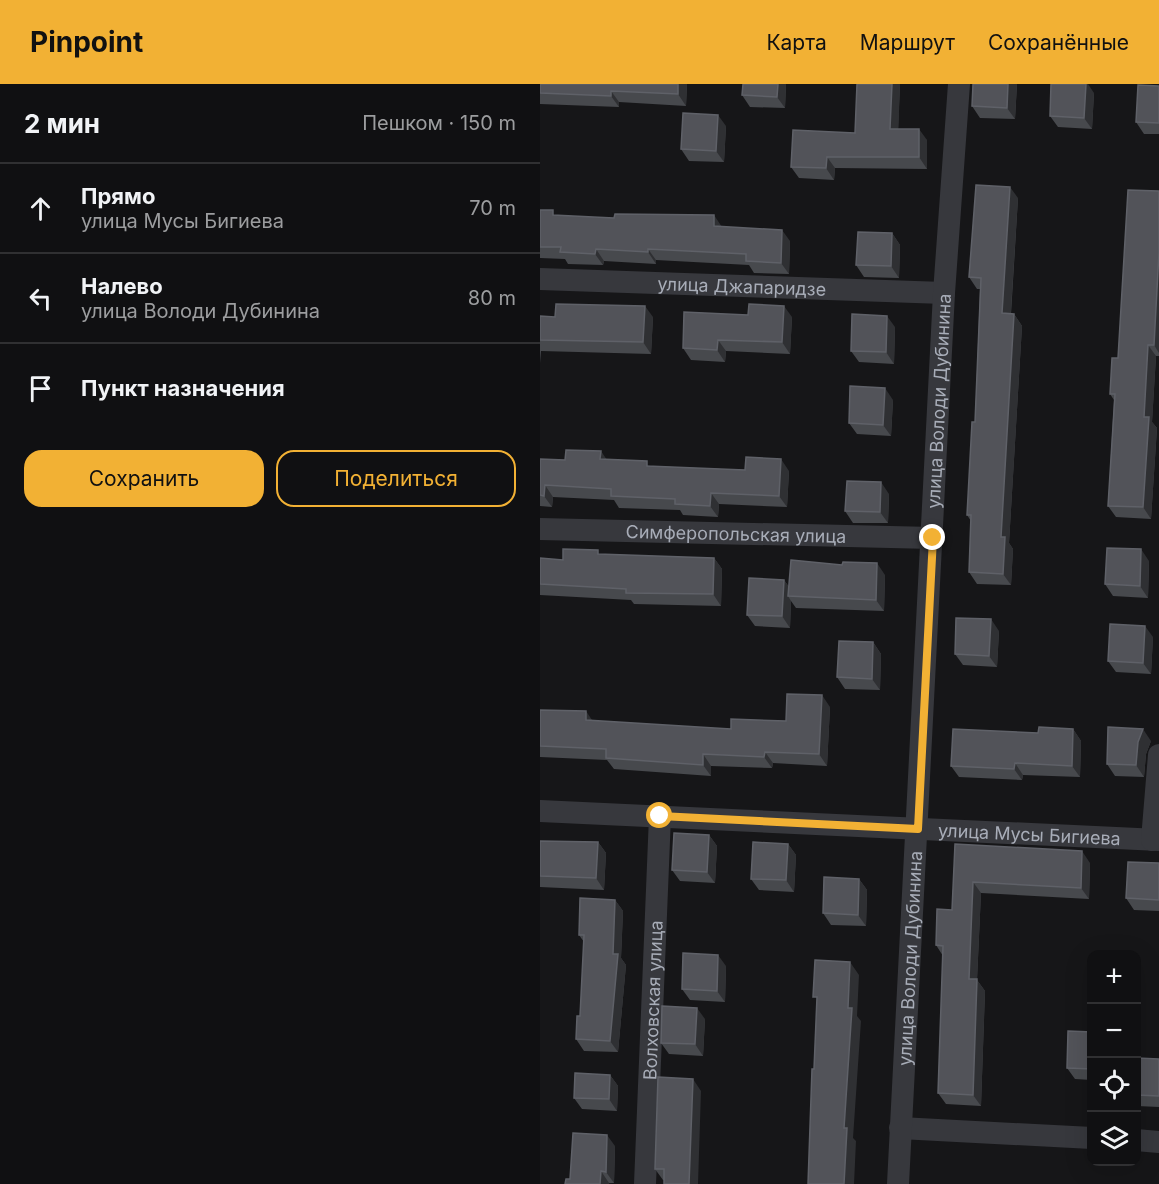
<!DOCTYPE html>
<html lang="ru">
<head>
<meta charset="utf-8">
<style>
  body { margin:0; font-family:Inter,sans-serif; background:#1e1e20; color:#f1f3f6 }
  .controls { position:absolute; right:18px; bottom:18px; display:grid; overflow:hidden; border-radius:12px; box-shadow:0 6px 24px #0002 }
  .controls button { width:54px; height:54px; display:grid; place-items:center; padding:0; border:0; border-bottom:2px solid #303032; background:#101012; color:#f1f3f6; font:30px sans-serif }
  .stop { position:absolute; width:18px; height:18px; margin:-14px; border:4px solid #f2b134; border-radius:50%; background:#fff }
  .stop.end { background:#f2b134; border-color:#fff; box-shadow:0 2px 6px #0008 }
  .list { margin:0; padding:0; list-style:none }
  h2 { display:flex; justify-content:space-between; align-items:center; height:78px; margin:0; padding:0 24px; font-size:26px }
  h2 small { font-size:20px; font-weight:400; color:#9c9d9f }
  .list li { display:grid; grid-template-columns:39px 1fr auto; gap:18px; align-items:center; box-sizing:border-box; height:90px; padding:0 24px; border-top:2px solid #303032 }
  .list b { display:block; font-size:22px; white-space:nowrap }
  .list p { margin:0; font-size:20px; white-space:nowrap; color:#9c9d9f }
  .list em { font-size:20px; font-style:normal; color:#9c9d9f }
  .actions { display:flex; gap:12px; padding:18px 24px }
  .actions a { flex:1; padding:14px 0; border:2px solid #f2b134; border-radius:18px; text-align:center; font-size:21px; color:#f2b134 }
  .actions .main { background:#f2b134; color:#111 }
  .icon { flex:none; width:33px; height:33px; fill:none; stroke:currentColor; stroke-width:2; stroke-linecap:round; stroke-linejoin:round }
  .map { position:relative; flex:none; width:619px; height:1100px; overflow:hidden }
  header { display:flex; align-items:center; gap:36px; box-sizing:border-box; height:84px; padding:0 30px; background:#f2b134; color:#111 }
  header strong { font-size:28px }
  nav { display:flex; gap:33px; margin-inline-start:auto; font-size:21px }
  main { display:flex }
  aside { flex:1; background:#101012 }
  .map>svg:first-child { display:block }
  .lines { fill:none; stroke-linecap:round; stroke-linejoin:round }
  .minor { stroke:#37383d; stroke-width:22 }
  .wall { fill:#47494d }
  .shaded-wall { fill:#2f3033 }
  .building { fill:#525359; stroke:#5f6168; stroke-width:1.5 }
  .route { stroke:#f2b134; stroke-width:8 }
  .labels { text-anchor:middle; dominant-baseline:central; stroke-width:4.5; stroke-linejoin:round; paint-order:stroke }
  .street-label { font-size:18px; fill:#a8adb8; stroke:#111113 }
</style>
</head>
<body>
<header>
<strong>Pinpoint</strong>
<nav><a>Карта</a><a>Маршрут</a><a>Сохранённые</a></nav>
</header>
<main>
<aside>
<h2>2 мин<small>Пешком · 150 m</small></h2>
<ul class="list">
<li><svg class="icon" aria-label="ahead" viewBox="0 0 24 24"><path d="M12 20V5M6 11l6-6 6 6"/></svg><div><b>Прямо</b><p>улица Мусы Бигиева</p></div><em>70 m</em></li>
<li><svg class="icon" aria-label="left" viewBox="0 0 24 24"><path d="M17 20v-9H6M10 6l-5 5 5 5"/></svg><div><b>Налево</b><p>улица Володи Дубинина</p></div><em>80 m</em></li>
<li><svg class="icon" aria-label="arrive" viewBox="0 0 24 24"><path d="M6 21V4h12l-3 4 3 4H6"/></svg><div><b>Пункт назначения</b></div></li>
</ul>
<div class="actions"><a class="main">Сохранить</a><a>Поделиться</a></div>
</aside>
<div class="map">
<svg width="619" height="1100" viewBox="0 0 619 1100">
  <rect width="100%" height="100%" fill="#161618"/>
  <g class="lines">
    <g class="minor">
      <path id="s1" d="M0,195L404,209"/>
      <path id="s2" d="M0,445L393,454"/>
      <path id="s3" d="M0,727L619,756"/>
      <path d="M612,756L619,671"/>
      <path d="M360,1044L552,1054"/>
      <path d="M596,1056L619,1058"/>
      <path id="s4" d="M105,1100L120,732"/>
      <path id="s5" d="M358,1100L404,209L419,0"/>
    </g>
  </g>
  <path class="wall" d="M0,0H147L146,22L79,18V23L0,20Z
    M203,0H246L245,24L210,23L202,11Z
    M360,0L358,45L387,56V85L295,84L294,96L259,94L251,83L315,49Z
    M477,0L475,35L440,34L432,22Z
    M619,2V50H604L596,38Z
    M554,9L552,45L518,43L510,32Z
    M186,42L184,78L149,77L141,65Z
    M619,107V272H616L612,338L617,344L611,435L576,433L568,422L574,316L570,310Z
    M478,114L471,230H474L482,242L469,459L473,465L471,501L437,500L429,488L431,437L427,431L435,338L440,205H437L429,193Z
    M0,126L17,132L182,142L250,157L249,190L214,189L209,181L116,176V180L64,177L63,181L28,180L25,175L0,174Z
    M352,149L360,161L359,194L324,193L316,181Z
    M208,231L252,233L250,270L186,267L185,278L151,276L143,264Z
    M0,232L15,233H113L111,270L1,267L0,279Z
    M355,243L354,280L319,278L311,267Z
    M353,316L351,352L317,350L309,339Z
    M0,375L25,376H66L111,382L205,386L249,387L247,423L179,420L178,433L143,431L140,426L79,424L74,416L13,413L12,423L0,422Z
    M349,410L348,439H313L305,427Z
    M61,470L174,474L182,485L181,522L94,520L91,516L0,511V474L23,476Z
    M609,477L608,514L573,512L565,500Z
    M345,491L344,527L256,524L251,517L250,544L215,542L207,531L244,496L249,503Z
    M459,547L457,583L423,581L415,570Z
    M613,553L611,590L576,588L568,577Z
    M333,558L341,570L340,606L305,605L297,593Z
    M290,623L287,682L233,679L232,684L171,682V692L74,685L67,676L0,673V626L53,637L191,645L246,637Z
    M533,645L541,657L540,693L483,691L482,696L419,693L411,682L498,649Z
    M611,657L606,670L604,693L575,692L567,680Z
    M169,751L177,762L175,799L140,797L132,786Z
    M0,757L58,758L66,769L64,806L0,803Z
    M248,760L256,771L254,808L219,806L211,795Z
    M415,760L550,779L549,815L441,809L437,896L445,907L441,1022L406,1020L398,1009L403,872L396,861L412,826Z
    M619,779V827L594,826L586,814Z
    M319,795L327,806L326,842L291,841L283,829Z
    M75,816L83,827L81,874L86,881L78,968L44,967L36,955L40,932L44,858L39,851Z
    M186,882L185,918L150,916L142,905Z
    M165,935L163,972L129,970L121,959Z
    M552,948V996L535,995L527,984Z
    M597,974L619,975V1023L597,1022Z
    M70,991L78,1002L77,1027L42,1025L34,1014Z
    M161,1007L124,1096H123L115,1085Z
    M75,1062L74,1099L25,1100Z"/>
  <path class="shaded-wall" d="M138,0H147L146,22L138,10Z
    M238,0H246L245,24L237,13Z
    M352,0H360L358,56L350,45Z
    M468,0H477L475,35L467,24Z
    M546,0H548L554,9L552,45L544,34Z
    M71,7L79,18V23L71,12Z
    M178,31L186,42L184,78L176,67Z
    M379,45L387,56V85L379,73Z
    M287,73L295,84L294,96L286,84Z
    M470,103L478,114L470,241L462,229Z
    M174,131L182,143L174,142Z
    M242,146L250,157L249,190L241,179Z
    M352,149L360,161L359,194L351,182Z
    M56,165L64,177L63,181L55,170Z
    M108,165L116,176V180L108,168Z
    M619,168V269L614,261Z
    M105,222L113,233L111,270L103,258Z
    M244,222L252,233L250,270L242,258Z
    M474,230L482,242L469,459L473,465L471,501L463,490L461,453Z
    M347,232L355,243L354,280L346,268Z
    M178,256L186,267L185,278L177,266Z
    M608,261L616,272L612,338L617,344L611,435L603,423L604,333Z
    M345,304L353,316L351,352L343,341Z
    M61,367L69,379L60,375Z
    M241,375L249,387L247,423L239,412Z
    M341,398L349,410L348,439L340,428Z
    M5,401L13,413L12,423L4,412Z
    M171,409L179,420L178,433L170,422Z
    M601,465L609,477L608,514L600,502Z
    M174,474L182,485L181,522L173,510Z
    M337,479L345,491L344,527L336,516Z
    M244,496L252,507L248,512L251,517L250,544L242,532Z
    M451,535L459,547L457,583L449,572Z
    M605,542L613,553L611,590L603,579Z
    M333,558L341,570L340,606L332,595Z
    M282,611L290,623L287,682L279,670Z
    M46,627L54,639L46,636Z
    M533,645L541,657L540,693L532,682Z
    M603,645L611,657L606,670L604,693L596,681L598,658Z
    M225,668L233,679L232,684L224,673Z
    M163,670L171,682V692L163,681Z
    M475,679L483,691L482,696L474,685Z
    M169,751L177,762L175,799L167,788Z
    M58,758L66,769L64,806L56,794Z
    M248,760L256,771L254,808L246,796Z
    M542,767L550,779L549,815L541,804Z
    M319,795L327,806L326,842L318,831Z
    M433,798L441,809L437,896L445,907L441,1022L433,1011L429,895Z
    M75,816L83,827L81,874L86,881L78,968L70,957Z
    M178,871L186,882L185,918L177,907Z
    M310,878L319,891L317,932L321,937L313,1054L316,1057L314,1100H304V1044Z
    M157,924L165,935L163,972L155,960Z
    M70,991L78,1002L77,1027L69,1015Z
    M153,995L161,1007L158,1100H149Z
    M67,1051L75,1062L74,1099L66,1088Z
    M61,1087L69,1099V1100H60Z"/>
  <path class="building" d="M0,0H138V10L71,7V12L0,9Z
    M203,0H238L237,13L202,11Z
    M317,0H352L350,45H379V73H287L286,84L251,83L253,46L315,49Z
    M433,0H468L467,24L432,22Z
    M511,0H546L544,34L510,32Z
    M598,1L619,2V39L596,38Z
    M143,29L178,31L176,67L141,65Z
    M436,101L470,103L462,229L474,230L461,453H465L463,490L429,488L431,431H427L432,338H435L441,194L429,193Z
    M588,106L619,107V168L614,261H608L604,333H609L603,423L568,422L575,310H570L572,274H578Z
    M0,126H13V131L74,134L75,130L174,131V142L242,146L241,179L206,177V170L108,165V168L56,165L55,170L20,168L21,163H0Z
    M318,148L352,149L351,182L316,181Z
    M16,220L105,222L103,258L0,256V232L15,233Z
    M209,220L244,222L242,258L178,256L177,266L143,264L144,228L208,231Z
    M312,230L347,232L346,268L311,267Z
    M310,302L345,304L343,341L309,339Z
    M26,366L61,367L60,375L107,377V382L205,386L206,373L241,375L239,412L171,409L170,422L135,420V415L71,412V405L5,401L4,412L0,411V375L25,376Z
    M307,397L341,398L340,428L305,427Z
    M567,464L601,465L600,502L565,500Z
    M23,465L58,466V470L174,474L173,510L86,509V505L0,500V474L23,476Z
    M251,476L302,481L303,478L337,479L336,516L248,512Z
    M209,494L244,496L242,532L207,531Z
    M416,534L451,535L449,572L415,570Z
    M570,540L605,542L603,579L568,577Z
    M299,557L333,558L332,595L297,593Z
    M247,610L282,611L279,670L225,668L224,673L163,670V681L66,674V665L0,662V626L46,627V636L191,645V635L246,637Z
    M499,643L533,645L532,682L475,679L474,685L411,682L413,645L498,649Z
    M568,643L603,645L598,658L596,681L567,680Z
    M134,749L169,751L167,788L132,786Z
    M0,757L58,758L56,794L0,792Z
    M213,758L248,760L246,796L211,795Z
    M415,760L542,767L541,804L433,798L429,895H437L433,1011L398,1009L403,862L396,861L397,825L412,826Z
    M588,778L619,779V816L586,814Z
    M284,793L319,795L318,831L283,829Z
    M40,814L75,816L73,870H78L70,957L36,955L37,932H40L44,851H39Z
    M143,869L178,871L177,907L142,905Z
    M275,876L310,878L308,924H312L304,1044H307L304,1100H268L272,985H274L277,913H273Z
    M122,922L157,924L155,960L121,959Z
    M528,947L552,948V985L527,984Z
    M597,974L619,975V1012L597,1011Z
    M35,989L70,991L69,1015L34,1014Z
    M118,993L153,995L149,1100H124V1085H115Z
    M33,1049L67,1051L66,1088L61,1087L60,1100H25L26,1095H30Z"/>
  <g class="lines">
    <path class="route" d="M120,732L378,745L393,454"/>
  </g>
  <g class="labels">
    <g class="street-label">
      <text stroke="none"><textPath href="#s1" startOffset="202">улица Джапаридзе</textPath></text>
      <text stroke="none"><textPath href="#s5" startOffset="784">улица Володи Дубинина</textPath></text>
      <text stroke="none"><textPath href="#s2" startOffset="196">Симферопольская улица</textPath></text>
      <text stroke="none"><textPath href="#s3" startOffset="490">улица Мусы Бигиева</textPath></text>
      <text stroke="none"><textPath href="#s5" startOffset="226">улица Володи Дубинина</textPath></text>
      <text stroke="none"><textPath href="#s4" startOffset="184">Волховская улица</textPath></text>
    </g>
  </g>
</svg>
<div class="controls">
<button>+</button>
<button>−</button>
<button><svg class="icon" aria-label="locate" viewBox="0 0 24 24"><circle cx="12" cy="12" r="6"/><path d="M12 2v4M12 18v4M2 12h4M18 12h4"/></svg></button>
<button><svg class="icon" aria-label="layers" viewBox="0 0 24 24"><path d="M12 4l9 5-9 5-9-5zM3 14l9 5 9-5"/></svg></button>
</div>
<div class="stop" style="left:120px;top:732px"></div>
<div class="stop end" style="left:393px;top:454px"></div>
</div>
</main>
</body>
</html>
